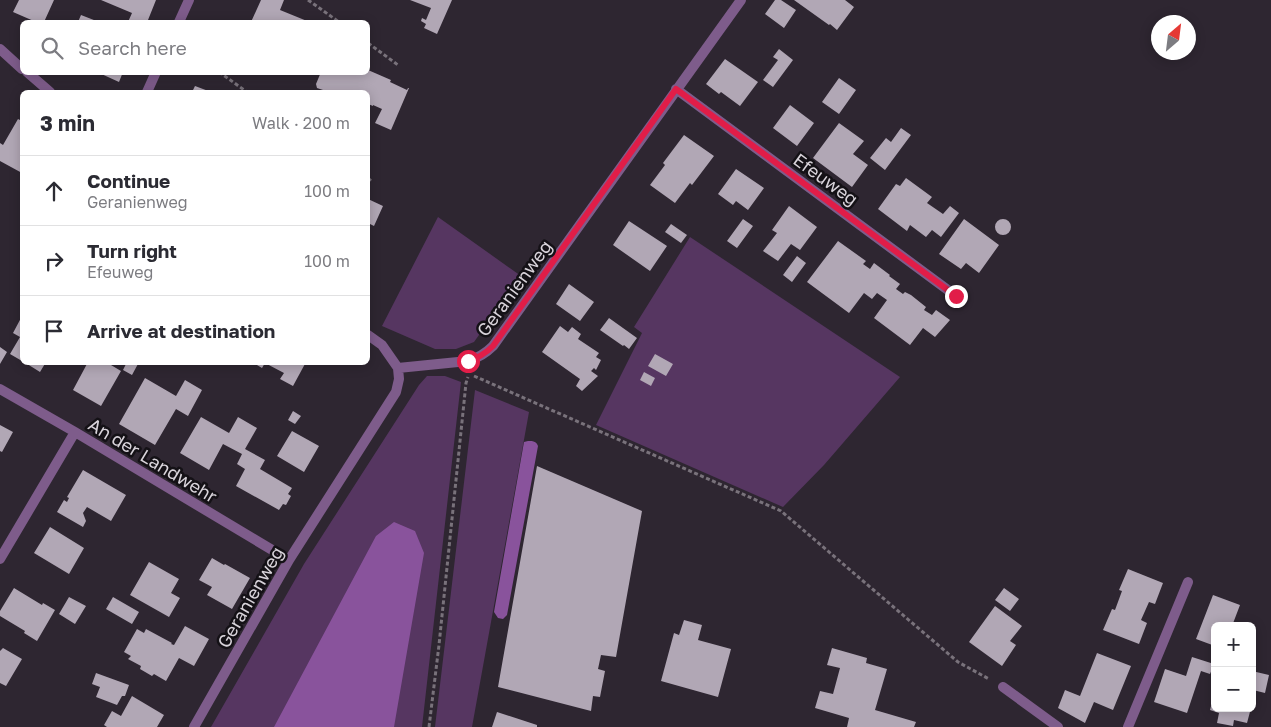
<!DOCTYPE html>
<html lang="en">
<head>
<meta charset="utf-8">
<style>
  body { margin:0; font-family:"Golos Text",sans-serif; background:#f7f7f7; color:#2b2b33 }
  .controls { position:absolute; right:15px; bottom:15px; display:grid; overflow:hidden; border-radius:8px; box-shadow:0 2px 12px #0003 }
  .controls button { width:45px; height:45px; display:grid; place-items:center; padding:0; border:0; border-bottom:1px solid #e1e1e2; background:#fff; color:#2b2b33; font:25px sans-serif }
  .compass { position:absolute; left:1151px; top:15px; width:45px; height:45px; border-radius:50%; background:#fff; box-shadow:0 2px 12px #0003; rotate:28deg }
  .stop { position:absolute; width:15px; height:15px; margin:-11px; border:4px solid #e11d48; border-radius:50%; background:#fff }
  .stop.end { background:#e11d48; border-color:#fff; box-shadow:0 1px 5px #0008 }
  .list { margin:0; padding:0; list-style:none }
  h2 { display:flex; justify-content:space-between; align-items:center; height:65px; margin:0; padding:0 20px; font-size:21px }
  h2 small { font-size:16px; font-weight:400; color:#7c7c81 }
  .list li { display:grid; grid-template-columns:32px 1fr auto; gap:15px; align-items:center; box-sizing:border-box; height:70px; padding:0 20px; border-top:1px solid #e1e1e2 }
  .list b { display:block; font-size:19px; white-space:nowrap }
  .list p { margin:0; font-size:16px; white-space:nowrap; color:#7c7c81 }
  .list em { font-size:16px; font-style:normal; color:#7c7c81 }
  .icon { flex:none; width:28px; height:28px; fill:none; stroke:currentColor; stroke-width:2; stroke-linecap:round; stroke-linejoin:round }
  .map { position:relative; flex:none; width:1271px; height:727px; overflow:hidden }
  .search { position:absolute; background:#fff; box-shadow:0 2px 12px #0003; left:20px; top:20px; width:350px; height:55px; display:flex; align-items:center; gap:12px; box-sizing:border-box; padding:0 18px; border-radius:8px; color:#7c7c81; font-size:19px }
  .panel { position:absolute; background:#fff; box-shadow:0 2px 12px #0003; left:20px; top:90px; width:350px; height:275px; border-radius:8px }
  .map>svg:first-child { display:block }
  .green { fill:#563661 }
  .water { fill:#89539c }
  .building { fill:#b1a7b5 }
  .lines { fill:none; stroke-linecap:round; stroke-linejoin:round }
  .path { stroke:#79727b; stroke-width:3; stroke-dasharray:4 2.5; stroke-linecap:butt }
  .minor { stroke:#7e5c8b; stroke-width:10 }
  .route { stroke:#e11d48; stroke-width:6 }
  .labels { text-anchor:middle; dominant-baseline:central; stroke-width:5; stroke-linejoin:round; paint-order:stroke }
  .street-label { font-size:18px; fill:#d8d3da; stroke:#141116 }
</style>
</head>
<body>
<div class="map">
<svg width="1271" height="727" viewBox="0 0 1271 727">
  <rect width="100%" height="100%" fill="#2e2631"/>
  <path class="green" d="M438,217L521,276L474,342L456,349H435L382,326Z
    M690,237L900,377L824,465L783,507L596,425L642,333L634,327Z
    M427,376H445L461,382L422,727H211L304,564L419,385Z
    M475,390L529,412L472,727H435Z"/>
  <path class="water" d="M528,441C533,441 536,441 538,446L507,615L503,619L498,618L494,612L524,442Z
    M394,522L415,531L424,553L394,727H274L376,536Z"/>
  <path class="building" d="M19,0H54L44,22H36L13,12Z
    M101,0H156L148,20L153,22H128L132,13Z
    M261,0H284L280,10L307,21L306,22H251Z
    M410,0H452L437,34L424,28L426,24L421,21L422,18L426,20L431,8Z
    M775,0H781L796,10L784,28L765,14Z
    M794,0H845L854,7L837,30L830,24L829,25Z
    M81,15L99,22H78Z
    M779,49L793,60L773,87L763,80L778,60L773,57Z
    M725,59L758,82L740,106L721,92L719,94L706,84Z
    M368,70L391,80L390,82L407,90L408,88H409L391,130L375,123L382,109L373,105V106L368,104V92H334L330,90L326,91L317,88L316,84L321,72H368Z
    M97,72H123L119,82Z
    M839,78L856,90L839,114L822,102Z
    M195,86L211,92H192Z
    M790,105L814,123L797,146L773,128Z
    M18,119L22,121V173L0,161V143L3,145Z
    M839,123L864,141L853,154L868,165L852,187L813,158Z
    M901,128L911,135L885,170L870,158L886,138L891,142Z
    M684,135L714,156L692,185L690,183L675,203L650,185L665,165L663,163Z
    M736,169L764,188L748,210L736,201L733,205L718,194Z
    M906,178L932,197L927,203L943,214L950,206L959,213L941,237L932,230L926,237L910,225L907,231L878,209L896,184L900,186Z
    M368,199L383,206L374,226L368,223Z
    M789,206L817,227L800,250L791,244L778,261L763,251L777,233L772,230Z
    M743,219L753,226L737,248L727,241Z
    M964,219L999,245L979,273L966,263L961,269L939,254Z
    M995 227a8 8 0 1 1 16 0a8 8 0 1 1-16 0Z
    M629,221L667,246L650,271L613,245Z
    M671,224L687,235L681,243L665,232Z
    M838,241L866,261L863,264L870,269L874,263L890,275L889,276L900,284L896,289L903,294L905,292L911,295L926,307L924,310L932,315L936,310L950,320L935,337L923,328L910,345L874,318L887,300L877,293L872,299L864,293L849,313L807,282Z
    M797,256L806,263L792,282L783,275Z
    M569,284L594,302L580,321L556,304Z
    M21,318L22,319V361L10,354L20,337L13,333Z
    M609,318L637,338L629,349L624,345L623,346L600,330Z
    M560,326L568,332L572,327L581,334L578,339L599,353L596,357L601,360L596,370L594,368L591,371L598,376L582,391L576,386L580,379L542,352Z
    M0,347L7,352L0,364Z
    M655,354L673,364L666,376L648,366Z
    M24,362H46L40,372Z
    M88,362H106L121,371L101,406L73,390Z
    M127,362H139L132,375L123,370Z
    M252,362H306L293,386L280,379L284,373L265,363L262,368Z
    M644,372L655,378L651,386L640,380Z
    M145,378L176,396L185,380L202,390L188,416L176,409L155,445L119,424Z
    M293,411L301,416L295,424L288,420Z
    M201,417L229,433L238,417L257,428L245,449L265,460L260,469L292,488L288,494L291,496L286,505L283,504L279,510L236,486L245,469L237,464L242,454L223,444L209,470L180,453Z
    M0,425L13,432L2,452L0,451Z
    M292,431L319,446L304,472L277,456Z
    M537,466L642,511L616,657L601,655L598,669L605,671L600,697L593,696L591,711L498,687Z
    M83,470L126,495L111,521L87,507L83,513L86,521L83,527L57,512L64,500L67,502L69,498L67,497Z
    M50,527L84,548L69,574L34,553Z
    M212,558L224,565L225,564L250,578L232,609L207,595L212,587L199,580Z
    M149,562L179,579L171,593L180,598L169,617L130,595Z
    M1128,569L1163,583L1155,604L1149,602L1141,620L1147,623L1139,644L1103,630L1112,609L1115,610L1122,591L1119,590Z
    M14,588L42,605L43,603L55,610L37,641L24,633L25,631L0,616V611Z
    M1004,588L1019,599L1010,611L995,600Z
    M1213,595L1240,605L1232,626H1215V646L1196,639Z
    M69,597L86,606L75,624L59,614Z
    M113,597L139,612L132,624L106,609Z
    M995,606L1022,626L1010,641L1016,645L1002,666L969,642Z
    M684,620L702,625L698,640L731,649L718,697L661,681L674,633L679,635Z
    M185,626L209,639L194,666L179,658L166,681L154,674L152,676L140,669L141,666L128,659L131,656L124,652L137,629L144,633L146,629L172,643L171,644L174,645Z
    M3,648L22,659L6,686L0,683V651Z
    M832,648L867,658L866,663L887,669L875,710L916,722L914,727H847L849,718L815,708L820,691L833,694L840,668L827,665Z
    M1097,653L1131,666L1113,710L1094,702L1085,723L1058,708L1065,690L1080,696Z
    M1192,657L1214,664L1210,674L1201,671L1187,713L1154,702L1165,669L1186,676Z
    M1252,671L1269,675L1265,693L1253,690L1256,680L1252,679Z
    M96,673L129,685L125,696H122L117,705L96,697L100,687L92,684Z
    M1214,695L1215,708H1251L1247,723L1234,720L1233,726L1217,723L1219,713L1210,710Z
    M132,696L164,715L157,727H107L104,725L112,711L121,716Z
    M497,712L537,725V727H492Z"/>
  <g class="lines">
    <path class="path" d="M308,0L339,22
      M368,43L398,65
      M219,72L247,92
      M368,178L372,182
      M474,376L781,511L958,662L989,679
      M429,727L439,645L466,383L468,377"/>
    <path class="minor" d="M179,22L189,0
      M0,49L22,69
      M27,72L50,92
      M676,89L956,296
      M147,92L156,72
      M398,368L468,361C478,358 485,354 493,346L741,0
      M0,389L75,432L289,560
      M0,559L75,432
      M1003,687L1058,727
      M194,727L289,560L396,392L399,379L398,368L382,345L368,335
      M1128,727L1188,582"/>
  </g>
  <g class="lines">
    <path class="route" d="M468,361C478,358 485,354 493,346L676,89L956,296"/>
  </g>
  <g class="labels">
    <g class="street-label">
      <text transform="translate(826 179) rotate(36)">Efeuweg</text>
      <text transform="translate(514 288) rotate(-54)">Geranienweg</text>
      <text transform="translate(153 460) rotate(31)">An der Landwehr</text>
      <text transform="translate(250 597) rotate(-60)">Geranienweg</text>
    </g>
  </g>
</svg>
<div class="controls">
<button>+</button>
<button>−</button>
</div>
<svg class="compass" viewBox="-18 -18 36 36"><path d="M0-13l5 13h-10z" fill="#e53935"/><path d="M0 13l5-13h-10z" fill="#7c7c81"/></svg>
<div class="stop" style="left:468px;top:361px"></div>
<div class="stop end" style="left:956px;top:296px"></div>
<div class="search"><svg class="icon" aria-label="search" viewBox="0 0 24 24"><circle cx="10" cy="10" r="6"/><path d="M15 15l6 6"/></svg>Search here</div>
<section class="panel">
<h2>3 min<small>Walk · 200 m</small></h2>
<ul class="list">
<li><svg class="icon" aria-label="ahead" viewBox="0 0 24 24"><path d="M12 20V5M6 11l6-6 6 6"/></svg><div><b>Continue</b><p>Geranienweg</p></div><em>100 m</em></li>
<li><svg class="icon" aria-label="right" viewBox="0 0 24 24"><path d="M7 20v-9h11M14 6l5 5-5 5"/></svg><div><b>Turn right</b><p>Efeuweg</p></div><em>100 m</em></li>
<li><svg class="icon" aria-label="arrive" viewBox="0 0 24 24"><path d="M6 21V4h12l-3 4 3 4H6"/></svg><div><b>Arrive at destination</b></div></li>
</ul>
</section>
</div>
</body>
</html>
